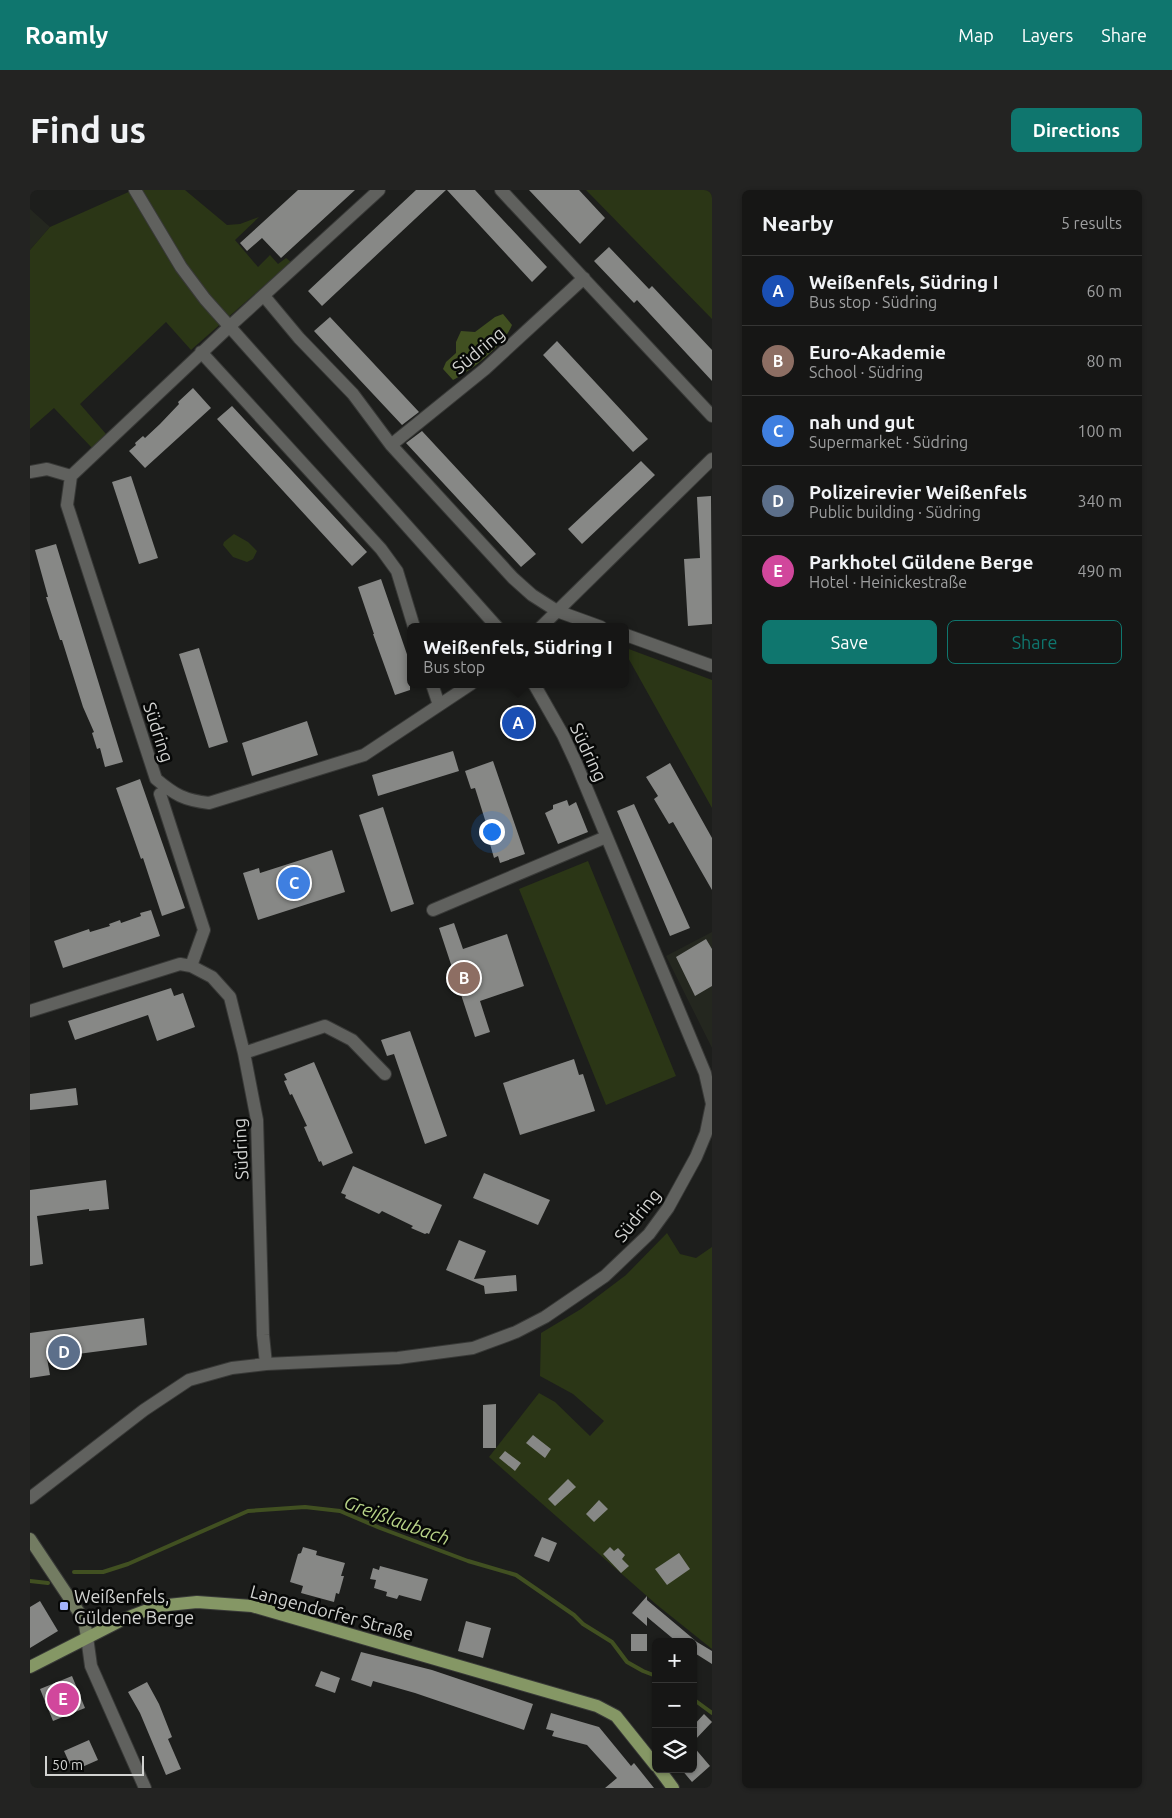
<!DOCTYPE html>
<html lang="en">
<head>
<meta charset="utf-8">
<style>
  body { margin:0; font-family:Ubuntu,sans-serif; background:#232322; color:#f1f3f6 }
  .controls { position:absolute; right:15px; bottom:15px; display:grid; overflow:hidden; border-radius:8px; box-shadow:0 1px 4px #0004 }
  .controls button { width:45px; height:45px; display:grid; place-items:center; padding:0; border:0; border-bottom:1px solid #353534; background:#161615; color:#f1f3f6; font:25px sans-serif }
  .scale { position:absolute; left:15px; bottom:12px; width:99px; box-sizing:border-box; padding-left:5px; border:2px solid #d2d3d1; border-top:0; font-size:14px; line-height:18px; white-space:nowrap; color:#d2d3d1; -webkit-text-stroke:4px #070807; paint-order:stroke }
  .you { position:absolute; left:461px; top:641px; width:18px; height:18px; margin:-12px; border:4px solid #fff; border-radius:50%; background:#1a73e8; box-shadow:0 0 0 8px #1a73e833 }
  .badge { display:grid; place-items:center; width:32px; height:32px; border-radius:50%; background:#0f766e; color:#fff; font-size:16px; font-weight:700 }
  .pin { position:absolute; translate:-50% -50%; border:2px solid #fff; box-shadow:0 1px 5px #0006 }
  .popup { position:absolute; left:377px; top:433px; width:222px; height:65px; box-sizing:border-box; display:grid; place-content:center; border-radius:8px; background:#161615; filter:drop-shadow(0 1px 4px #0005); font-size:16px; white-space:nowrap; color:#9e9fa0 }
  .popup b { font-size:19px; color:#f1f3f6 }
  .popup::after { content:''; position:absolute; left:50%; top:100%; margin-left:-10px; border:10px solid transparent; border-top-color:#161615 }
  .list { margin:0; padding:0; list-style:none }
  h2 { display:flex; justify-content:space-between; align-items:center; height:65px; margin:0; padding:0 20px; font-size:21px }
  h2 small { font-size:16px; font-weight:400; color:#9e9fa0 }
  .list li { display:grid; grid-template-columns:32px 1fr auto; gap:15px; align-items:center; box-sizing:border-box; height:70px; padding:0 20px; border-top:1px solid #353534 }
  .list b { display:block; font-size:19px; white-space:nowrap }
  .list p { margin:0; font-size:16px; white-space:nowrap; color:#9e9fa0 }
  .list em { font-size:16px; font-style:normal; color:#9e9fa0 }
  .actions { display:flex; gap:10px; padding:15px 20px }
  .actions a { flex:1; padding:11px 0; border:1px solid #0f766e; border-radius:8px; text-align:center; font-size:18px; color:#0f766e }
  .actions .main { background:#0f766e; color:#fff }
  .icon { flex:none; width:28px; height:28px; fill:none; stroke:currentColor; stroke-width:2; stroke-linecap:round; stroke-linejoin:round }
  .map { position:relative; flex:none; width:682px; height:1598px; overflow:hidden; border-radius:8px }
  header { display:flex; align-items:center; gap:30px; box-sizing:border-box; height:70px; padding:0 25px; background:#0f766e; color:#fff }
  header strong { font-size:24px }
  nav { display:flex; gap:28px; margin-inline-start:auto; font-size:18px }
  .intro { display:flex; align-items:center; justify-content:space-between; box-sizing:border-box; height:120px; padding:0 30px }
  h1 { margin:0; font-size:35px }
  .button { padding:12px 22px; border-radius:8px; background:#0f766e; color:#fff; font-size:18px; font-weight:700 }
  main { display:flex; gap:30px; padding:0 30px }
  aside { flex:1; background:#161615; border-radius:8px; box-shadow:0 1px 4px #0004 }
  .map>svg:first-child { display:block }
  .built { fill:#24271f }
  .green { fill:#2b3616 }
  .water { fill:#415021 }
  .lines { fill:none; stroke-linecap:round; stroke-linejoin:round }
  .stream { stroke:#415021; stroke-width:4 }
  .building { fill:#878886 }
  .street-casing { stroke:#383937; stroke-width:14 }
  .secondary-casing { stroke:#383937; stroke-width:14 }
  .primary-casing { stroke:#383937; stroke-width:14 }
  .street { stroke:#60615e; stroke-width:12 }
  .secondary { stroke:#737c62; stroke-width:12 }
  .primary { stroke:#859765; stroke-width:12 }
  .poi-dot { fill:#a3b2fd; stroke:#070807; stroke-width:2 }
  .labels { text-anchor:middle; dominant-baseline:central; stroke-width:5; stroke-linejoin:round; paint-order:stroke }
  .street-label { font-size:18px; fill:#d2d3d1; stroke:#070807 }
  .poi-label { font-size:18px; fill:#d2d3d1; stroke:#070807; text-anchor:start }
  .water-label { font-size:19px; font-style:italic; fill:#b7d287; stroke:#070807 }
</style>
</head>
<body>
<header>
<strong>Roamly</strong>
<nav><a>Map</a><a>Layers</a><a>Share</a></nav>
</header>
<div class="intro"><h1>Find us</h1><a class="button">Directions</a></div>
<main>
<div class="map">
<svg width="682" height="1598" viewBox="0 0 682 1598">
  <rect width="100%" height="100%" fill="#1d1e1c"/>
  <path class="built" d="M0,19L20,37L0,60Z
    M682,742V858L636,766Z"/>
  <path class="green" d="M103,0H155L197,35L210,34L229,27L205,50L228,77L240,65L248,74L256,68L261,72L161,160L136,132L50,214L76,244L62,258L24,218L0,239V60L20,37Z
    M556,0H682V129Z
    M204,344L218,352L227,361L223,369L217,372L203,367L193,355L194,352Z
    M596,458L682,490V618L596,464Z
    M558,671L646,886L576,915L489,699Z
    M637,1043L650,1064L666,1068L682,1057V1459L627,1415L459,1267L509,1203L525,1212L560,1246L574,1231L543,1204L510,1186L511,1143L551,1119L596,1085Z"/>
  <path class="water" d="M473,124L482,135C474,155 442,180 423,190L413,179L416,172L426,163V152L431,141L445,142L465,127Z"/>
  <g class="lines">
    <path class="stream" d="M44,1382H73L98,1374L218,1321L275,1317L310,1321L350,1338L438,1371L486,1385L544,1425L553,1434L582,1452L597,1472L613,1481L626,1486
      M0,1391L18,1393
      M663,1509L682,1523"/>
  </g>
  <path class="building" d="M268,0H325L251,68L232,48L217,61L210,53Z
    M386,0H416L292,116L278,101Z
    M417,0H445L517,77L502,92Z
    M499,0H549L575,28L550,54Z
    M579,57L619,99L622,96L682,160V191L607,110L604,113L564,71Z
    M300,127L389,222L372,235L284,141Z
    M527,151L618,249L603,262L513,165Z
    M163,198L181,218L115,278L99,261L106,255L105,253L113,246L115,248L130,234L149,214L148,212Z
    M202,216L337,362L322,376L187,229Z
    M392,241L506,364L491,377L376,253Z
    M611,271L625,285L552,354L538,339Z
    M101,286L128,368L109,374L82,292Z
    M681,306L682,434L658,436L654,369L670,368L667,307Z
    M26,354L93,572L75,577L70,558L67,559L62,543L64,542L53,517L32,450H30L16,407H18L5,360Z
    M351,389L380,473V500L365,505L343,444H344L328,397Z
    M169,458L198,552L179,558L149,464Z
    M277,531L288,565L222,586L212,553Z
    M423,561L429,581L348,606L342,585Z
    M463,571L495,664L470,673L468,666L464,668L454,633H456L445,598L441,599L435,581Z
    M640,573L682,648V700L643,632L639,634L624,609L628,606L616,587Z
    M110,589L155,718L132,726L113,668L111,669L86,598Z
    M537,610L539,616L546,612L558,642L528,654L515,623L523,619V615Z
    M604,614L660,738L640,746L587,621Z
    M353,617L384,714L361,722L329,625Z
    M302,660L315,702L228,730L213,683L229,678L230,683Z
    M121,720L130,746L33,778L24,751L59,739L60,742L80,736L79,734L90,730L91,733L111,726L110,723Z
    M424,733L433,759L477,744L494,796L450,811L460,842L445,847L409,738Z
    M676,749L682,759V796L665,806L646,767Z
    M141,798L144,806L153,803L165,837L127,851L118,825L45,850L38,831Z
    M380,841L417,946L395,954L364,864L357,866L351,850Z
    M544,869L549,885L553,884L565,921L490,945L473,893Z
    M284,872L323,963L293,976L291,971L289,972L274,937L277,936L262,904L260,905L254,891L257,890L254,884Z
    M46,898L48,915L0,920V904Z
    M323,976L412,1015L399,1044L397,1043L395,1044L381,1038L383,1036L352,1021L349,1024L315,1008L316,1005L311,1003Z
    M454,983L520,1010L508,1035L443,1008Z
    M76,990L79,1019L59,1021V1019L7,1026L13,1074L0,1076V1000Z
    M429,1050L456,1061L444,1089L486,1085L487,1101L455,1104L454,1096L416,1080Z
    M114,1128L117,1155L17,1168L20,1185L0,1188V1143Z
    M466,1214V1258H453V1215Z
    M503,1245L521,1259L515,1268L496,1253Z
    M475,1261L491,1273L485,1281L469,1268Z
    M538,1289L546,1297L525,1316L518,1309Z
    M569,1310L578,1319L564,1332L556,1324Z
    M512,1347L527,1353L519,1372L504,1366Z
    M273,1357L287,1361L286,1365L315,1373L311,1386H314L309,1404L306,1403L304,1412L271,1403L273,1396L260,1392L268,1364L271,1363Z
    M580,1357L584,1361L588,1358L595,1365L592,1369L599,1376L591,1383L573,1364Z
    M649,1363L660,1379L637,1395L625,1379Z
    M350,1376L398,1389L391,1411L369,1405L367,1409L356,1406L357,1402L344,1398L346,1390L340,1389L343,1378L349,1380Z
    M617,1406V1410L635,1425L667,1452L682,1461V1474L663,1462V1452H647L617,1427V1436L602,1423Z
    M10,1411L28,1441L0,1458V1417Z
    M436,1431L461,1438L453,1468L428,1461Z
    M601,1444H617V1461H601Z
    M331,1462L402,1480L503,1514L494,1540L385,1503L343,1491L341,1497L321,1490Z
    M291,1481L310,1488L305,1503L285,1496Z
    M42,1486L55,1518L23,1531L10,1499Z
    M117,1492L129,1514L142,1547L138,1549L151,1579L136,1585L110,1523L98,1502Z
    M521,1523L569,1537L601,1576L604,1573L624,1598H575L587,1588L557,1555L522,1546L524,1541L516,1539Z
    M674,1524L682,1532L663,1552V1536Z
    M59,1550L68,1570L43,1581L34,1561Z
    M663,1556L680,1576L662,1592L651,1579H663Z"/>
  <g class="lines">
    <g class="street-casing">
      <path id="street" d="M105,0L151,77L175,109L467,437
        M471,0L682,226
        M554,88L455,179L361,255L483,388L502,405L527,421L571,437
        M234,106L269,148L323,204L361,255
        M171,162L351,359L367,381L384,437
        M0,282L17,279L41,286L200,136L349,0
        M41,286L37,315L126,589C145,605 154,610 179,613L334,565L441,494
        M511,437L682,269
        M596,445L682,476
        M402,494L409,515
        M130,604L174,740L161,776
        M403,720L576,647
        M0,821L150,774L161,776L182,787L200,807L214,863L227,930L233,1145L236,1174
        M214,863L295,836L322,850L355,884
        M0,1308L114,1220L159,1190L202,1178L236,1174L368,1168L443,1158L486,1142L515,1127L575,1086L619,1044L638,1018L666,967L676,943L682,914L675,883L546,573L533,545L504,494
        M57,1447L61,1476L115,1598"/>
    </g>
    <g class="secondary-casing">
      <path id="secondary" d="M0,1349L54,1430L57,1447"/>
    </g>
    <g class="primary-casing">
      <path id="primary" d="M0,1477L96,1428L128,1416L167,1412L222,1416L567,1516L586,1526L626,1576
        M629,1579L643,1598"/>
    </g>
    <use href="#street" class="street"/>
    <use href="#secondary" class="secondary"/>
    <use href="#primary" class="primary"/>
  </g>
  <rect class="poi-dot" x="29" y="1411" width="10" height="10" rx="2.5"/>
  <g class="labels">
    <g class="street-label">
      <text transform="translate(448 160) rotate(-40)">Südring</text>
      <text transform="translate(129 542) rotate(72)">Südring</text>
      <text transform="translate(559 562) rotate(65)">Südring</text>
      <text transform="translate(210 959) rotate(-93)">Südring</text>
      <text transform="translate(607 1025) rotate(-51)">Südring</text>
      <text transform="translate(302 1422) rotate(15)">Langendorfer Straße</text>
    </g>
    <g class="poi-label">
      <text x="44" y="1406">Weißenfels,<tspan x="44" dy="21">Güldene Berge</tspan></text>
    </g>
    <g class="water-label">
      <text transform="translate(367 1330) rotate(20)">Greißlaubach</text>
    </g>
  </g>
</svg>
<div class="controls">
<button>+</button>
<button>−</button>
<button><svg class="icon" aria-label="layers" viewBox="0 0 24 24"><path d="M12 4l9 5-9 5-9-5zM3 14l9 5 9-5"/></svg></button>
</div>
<div class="scale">50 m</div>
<div class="you"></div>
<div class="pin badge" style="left:488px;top:533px;background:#1a4fb4">A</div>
<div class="popup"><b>Weißenfels, Südring I</b>Bus stop</div>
<div class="pin badge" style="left:434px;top:788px;background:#8d6e63">B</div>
<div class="pin badge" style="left:264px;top:693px;background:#3f7fe0">C</div>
<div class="pin badge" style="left:34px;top:1162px;background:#5c6f8a">D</div>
<div class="pin badge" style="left:33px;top:1509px;background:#d1479c">E</div>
</div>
<aside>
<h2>Nearby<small>5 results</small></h2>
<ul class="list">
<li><span class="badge" style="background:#1a4fb4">A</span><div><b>Weißenfels, Südring I</b><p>Bus stop · Südring</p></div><em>60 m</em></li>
<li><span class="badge" style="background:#8d6e63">B</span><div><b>Euro-Akademie</b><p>School · Südring</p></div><em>80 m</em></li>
<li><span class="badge" style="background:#3f7fe0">C</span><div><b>nah und gut</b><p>Supermarket · Südring</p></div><em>100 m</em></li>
<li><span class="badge" style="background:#5c6f8a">D</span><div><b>Polizeirevier Weißenfels</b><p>Public building · Südring</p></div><em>340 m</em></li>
<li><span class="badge" style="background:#d1479c">E</span><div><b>Parkhotel Güldene Berge</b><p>Hotel · Heinickestraße</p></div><em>490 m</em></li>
</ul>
<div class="actions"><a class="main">Save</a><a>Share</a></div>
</aside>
</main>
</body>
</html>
